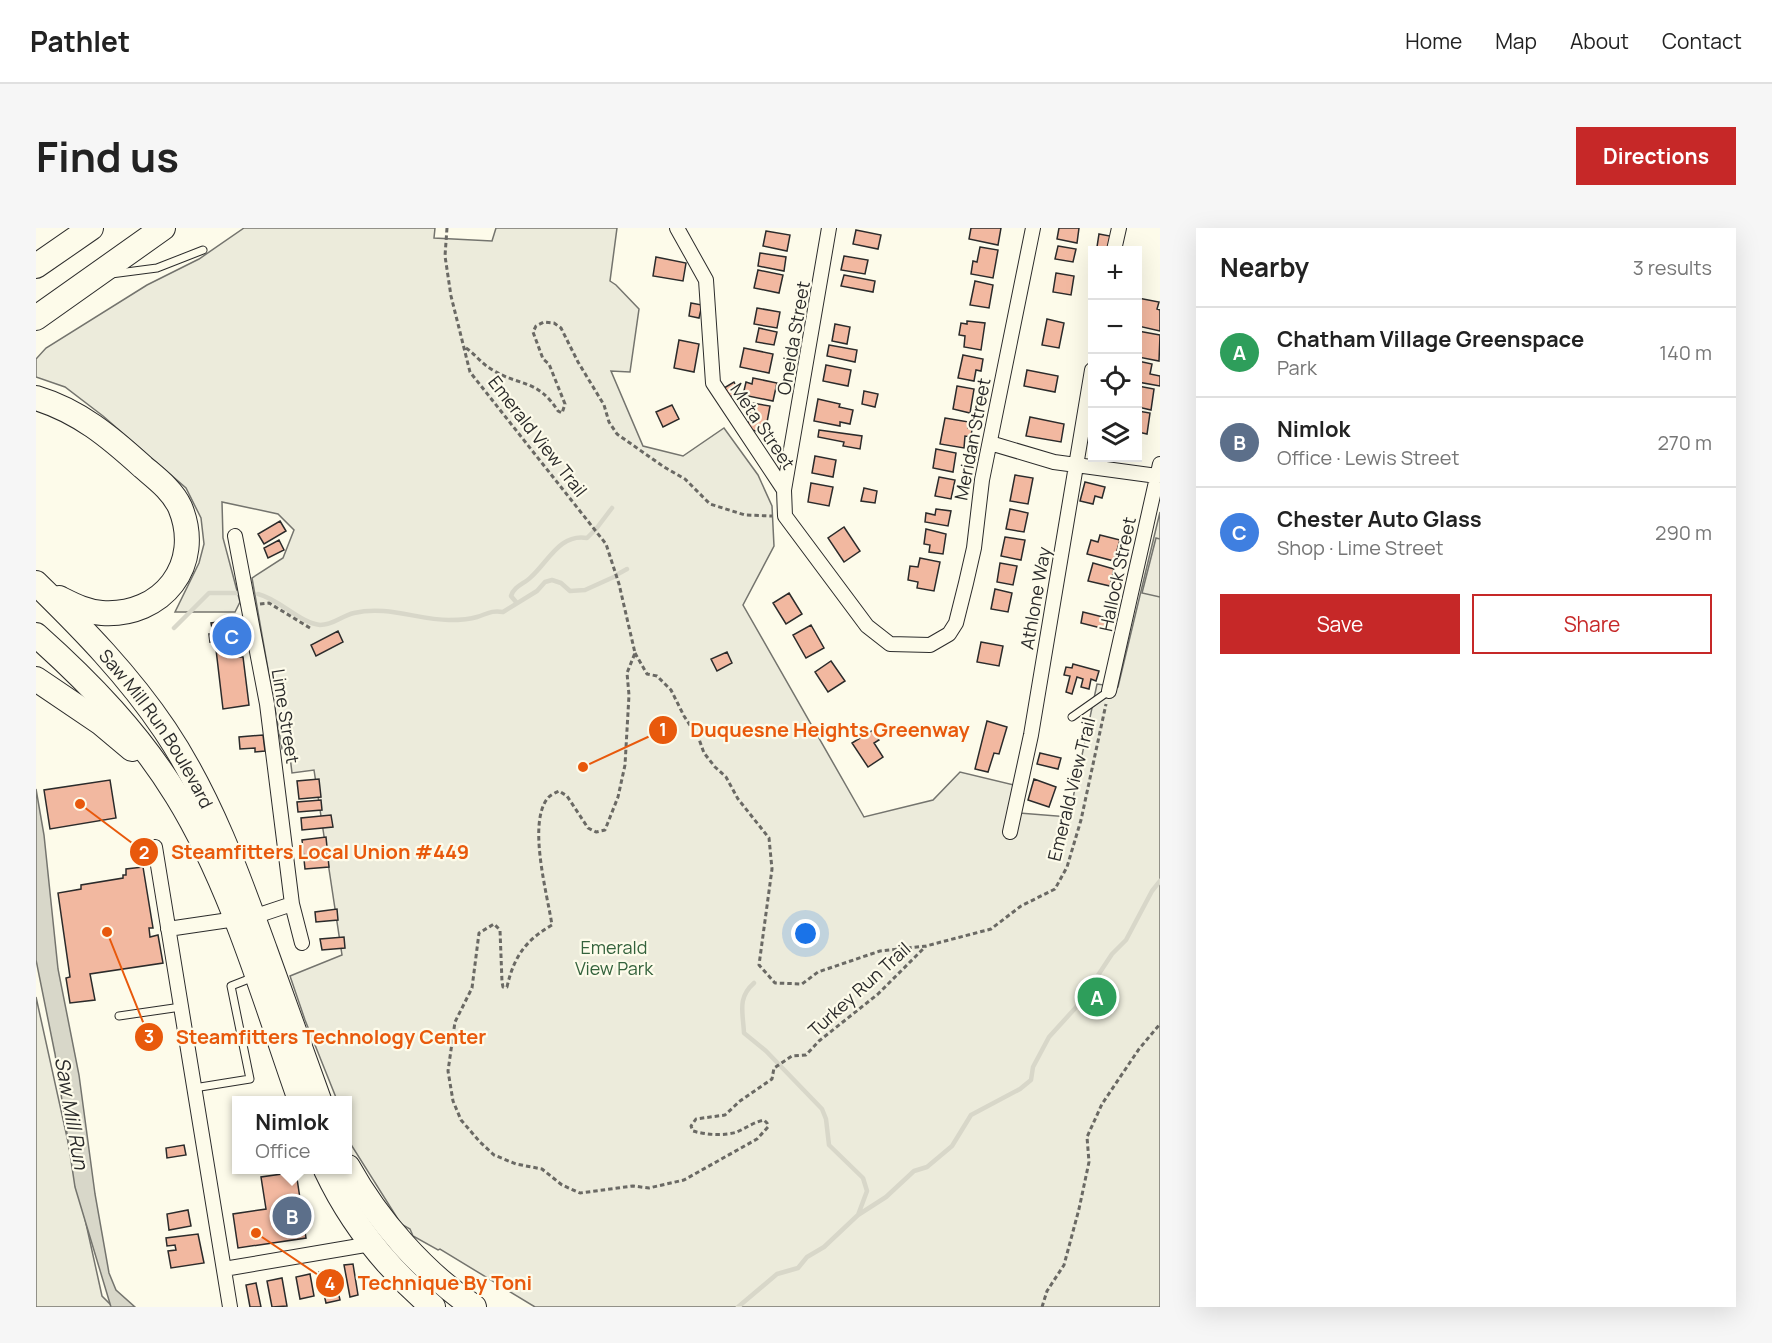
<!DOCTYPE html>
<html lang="en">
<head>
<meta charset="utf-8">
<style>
  body { margin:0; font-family:Manrope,sans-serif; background:#f6f6f6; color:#222 }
  .controls { position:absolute; right:18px; top:18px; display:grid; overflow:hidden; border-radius:0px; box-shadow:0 6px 24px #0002 }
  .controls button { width:54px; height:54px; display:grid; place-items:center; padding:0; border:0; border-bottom:2px solid #e0e0e0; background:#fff; color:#222; font:30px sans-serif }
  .you { position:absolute; left:770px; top:706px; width:21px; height:21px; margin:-15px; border:4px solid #fff; border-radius:50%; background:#1a73e8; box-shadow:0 0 0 9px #1a73e833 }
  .badge { display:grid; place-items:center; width:39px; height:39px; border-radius:50%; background:#c62828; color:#fff; font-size:20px; font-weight:700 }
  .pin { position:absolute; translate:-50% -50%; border:3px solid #fff; box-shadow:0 2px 6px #0006 }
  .popup { position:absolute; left:196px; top:868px; width:120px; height:78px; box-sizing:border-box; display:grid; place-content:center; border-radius:0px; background:#fff; filter:drop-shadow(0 2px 4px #0005); font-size:20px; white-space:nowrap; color:#767676 }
  .popup b { font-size:22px; color:#222 }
  .popup::after { content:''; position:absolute; left:50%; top:100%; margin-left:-12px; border:12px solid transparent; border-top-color:#fff }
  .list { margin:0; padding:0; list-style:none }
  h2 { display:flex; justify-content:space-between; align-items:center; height:78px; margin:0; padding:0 24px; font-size:26px }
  h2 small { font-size:20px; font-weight:400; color:#767676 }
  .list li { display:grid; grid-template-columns:39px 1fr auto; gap:18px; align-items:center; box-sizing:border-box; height:90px; padding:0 24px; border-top:2px solid #e0e0e0 }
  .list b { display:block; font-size:22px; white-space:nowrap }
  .list p { margin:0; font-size:20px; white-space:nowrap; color:#767676 }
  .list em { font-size:20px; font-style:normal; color:#767676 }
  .actions { display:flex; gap:12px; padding:18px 24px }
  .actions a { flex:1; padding:14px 0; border:2px solid #c62828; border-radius:0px; text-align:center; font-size:21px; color:#c62828 }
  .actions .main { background:#c62828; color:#fff }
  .icon { flex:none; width:33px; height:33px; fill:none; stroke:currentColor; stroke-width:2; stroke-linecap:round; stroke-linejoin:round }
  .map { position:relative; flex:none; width:1124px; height:1079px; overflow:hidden; border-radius:0px }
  header { display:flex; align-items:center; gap:36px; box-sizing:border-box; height:84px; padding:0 30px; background:#fff; border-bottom:2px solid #e0e0e0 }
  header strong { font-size:28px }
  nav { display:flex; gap:33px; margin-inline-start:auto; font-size:21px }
  .intro { display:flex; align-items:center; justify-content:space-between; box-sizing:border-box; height:144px; padding:0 36px }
  h1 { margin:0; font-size:42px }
  .button { padding:15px 27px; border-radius:0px; background:#c62828; color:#fff; font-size:21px; font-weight:700 }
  main { display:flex; gap:36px; padding:0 36px }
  aside { flex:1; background:#fff; border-radius:0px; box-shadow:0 6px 24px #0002 }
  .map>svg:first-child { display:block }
  .green { fill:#ecebdb; stroke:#74746e; stroke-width:1.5 }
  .parking { fill:#eceadb; stroke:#74746e; stroke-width:1.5 }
  .water { fill:#d8d7c9; stroke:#74746e; stroke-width:1.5 }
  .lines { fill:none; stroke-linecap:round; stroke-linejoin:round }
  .stream { stroke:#d8d7c9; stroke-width:4.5 }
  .building { fill:#f2b8a0; stroke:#2b2b2b; stroke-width:1.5 }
  .lane-casing { stroke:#2b2b2b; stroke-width:9 }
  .street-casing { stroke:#2b2b2b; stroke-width:16 }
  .highway-casing { stroke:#2b2b2b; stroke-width:26 }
  .path { stroke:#6a6964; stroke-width:3; stroke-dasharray:4.5 3; stroke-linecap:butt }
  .lane { stroke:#fdfbea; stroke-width:7 }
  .street { stroke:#fdfbea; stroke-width:14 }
  .highway { stroke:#fdfbea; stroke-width:24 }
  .labels { text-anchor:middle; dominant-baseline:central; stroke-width:4.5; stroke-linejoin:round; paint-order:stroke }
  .street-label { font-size:18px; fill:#2b2b2b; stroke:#fdfbea }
  .park-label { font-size:18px; fill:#34623c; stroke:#fdfbea }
  .water-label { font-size:20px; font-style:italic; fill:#2b2b2b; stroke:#fdfbea }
  .leader { fill:none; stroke:#e8590c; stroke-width:2 }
  .callout-dot { fill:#e8590c; stroke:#fdfbea; stroke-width:2 }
  .mark-label { font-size:18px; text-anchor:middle; font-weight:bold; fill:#fff }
  .callout-label { font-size:20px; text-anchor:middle; font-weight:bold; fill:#e8590c; stroke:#fdfbea; stroke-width:4.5; stroke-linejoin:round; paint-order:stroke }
</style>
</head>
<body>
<header>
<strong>Pathlet</strong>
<nav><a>Home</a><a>Map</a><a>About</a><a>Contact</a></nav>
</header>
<div class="intro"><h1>Find us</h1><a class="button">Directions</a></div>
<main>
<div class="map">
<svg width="1124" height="1079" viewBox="0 0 1124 1079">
  <rect width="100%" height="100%" fill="#fdfbea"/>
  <path class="green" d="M208,0H399L398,10L456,13L460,0H581L574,53L580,57L603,81L594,144L575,143L607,218L647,228L688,200L722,247L736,278L738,318L707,377L828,589L897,572L924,544L978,557L972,584L1033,589L1061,456L1082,459L1124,284V1079H499L404,1021L402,1022L377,1008L374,1001L365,996L314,915L312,907V872H301L269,792L254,748L306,727L278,542L256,545L253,520L246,521L216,350L247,330L258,302L242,286L186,274L187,310L204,374L199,384H139L163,335L168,316L165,290L150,260L67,188L29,159L0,149V131L10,120L111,57L163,31Z
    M0,769L66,1068L77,1079H0Z"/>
  <path class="parking" d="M1120,310L1124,311V369L1106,365Z"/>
  <path class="water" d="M0,561L8,607L22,741L43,847L59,966L73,1045L80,1062L99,1079H75L39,959L19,826L0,732Z"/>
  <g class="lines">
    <path class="stream" d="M560,301L576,280
      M582,346L591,341
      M222,366C243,371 264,395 284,397C298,397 305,388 318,385C351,377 382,392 413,392C423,392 432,392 441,389C451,386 455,382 467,384L501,363L509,354L516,352L525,355L534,363L549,362L580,348
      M480,374L475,368C478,358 488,356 495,349C512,334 524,305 551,310L558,303
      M138,400L173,365H205
      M822,987L850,969L878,943L891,939L916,918L935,887L984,861L995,852L997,839L1013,809L1043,776L1076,726L1090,712L1116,663L1124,653
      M702,1079L741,1046L762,1040L771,1029L788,1019L822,987L831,963L827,950L793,917L790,891L786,881L730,823L708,805C707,784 701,770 718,755"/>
  </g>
  <path class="building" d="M935,0H965L962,17L933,11Z
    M1023,0H1043L1041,15L1021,11Z
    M820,2L845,7L842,21L817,16Z
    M730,3L754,7L751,23L727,18Z
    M1063,6L1074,8L1072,21L1061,19Z
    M1022,18L1040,21L1037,34L1019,31Z
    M944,19L962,22L957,50L935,46L937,33L941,34Z
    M724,25L750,29L748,43L722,38Z
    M808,28L832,32L829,46L805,42Z
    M620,29L650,35L647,53L617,48Z
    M722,42L747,47L743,65L718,60Z
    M1020,45L1038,48L1035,67L1017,64Z
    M808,47L839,53L837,64L805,58Z
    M939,53L957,57L953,80L934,77Z
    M1102,70L1123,74L1121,81L1124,82V103L1102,98Z
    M655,75L666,77L663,90L653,88Z
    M721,80L744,84L741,100L718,96Z
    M1011,91L1028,95L1023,120L1006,117Z
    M931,93L949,95L945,122L928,119L929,108L923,107L925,95L931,96Z
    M799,96L814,99L811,116L796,113Z
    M723,100L741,104L738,117L720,114Z
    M1102,103L1124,107L1123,133L1102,129Z
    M643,112L663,116L658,144L638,140Z
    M793,117L821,122L819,134L791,128Z
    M708,120L737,126L733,145L704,139Z
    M927,127L947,131L945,143L940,142L938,153L922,150Z
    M1102,133L1116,136L1114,146L1124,148V158L1102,154Z
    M790,137L815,142L812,158L787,153Z
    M991,142L1022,148L1019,164L988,158Z
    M717,150L741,155L737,173L707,167L710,154L716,156Z
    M698,154L703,163L694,169L688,160Z
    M921,158L938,161L934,185L917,181Z
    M1102,158L1118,161L1115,182L1102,179Z
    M828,163L842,166L839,179L826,176Z
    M782,171L804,176L803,179L817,182L814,196L804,194V198L778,193Z
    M716,175L734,178L729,205L711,201Z
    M636,177L643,191L627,199L620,184Z
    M1102,183L1114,185L1111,206L1102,204Z
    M994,189L1028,196L1025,214L990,208Z
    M909,190L933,194L932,200L936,201L935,209L929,208L928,220L904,216Z
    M783,202L826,208L824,221L807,218L808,214L782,209Z
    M900,221L920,225L917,244L897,240Z
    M779,228L800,232L797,249L776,245Z
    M979,247L997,250L992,276L974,273Z
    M903,249L919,252L915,271L899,268Z
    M1049,254L1069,259L1066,270L1059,268L1057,276L1044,273Z
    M775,255L797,259L793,278L772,274Z
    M828,260L841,263L839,275L825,273Z
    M900,281L915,283L912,298L889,294L890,285L899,287Z
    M974,281L992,285L988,304L970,301Z
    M244,293L250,303L228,316L222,306Z
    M808,299L824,323L808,334L792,310Z
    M890,301L910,306L907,326L893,324L894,317L888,316Z
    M1064,307L1084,312L1078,333L1051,326L1055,312L1062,314Z
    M969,309L989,312L985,332L965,328Z
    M243,312L248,322L232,330L228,320Z
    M884,330L904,334L898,363L881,360L882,354L872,352L874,338L882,339Z
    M964,335L981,338L977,357L961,354Z
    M1057,335L1078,341L1074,358L1052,353Z
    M959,361L976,365L972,384L955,381Z
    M753,365L766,386L750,396L737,375Z
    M1047,384L1071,390L1069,401L1045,395Z
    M198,392L203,429H207L213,477L187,481L179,413L174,414L173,406H177L175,395Z
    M775,397L788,420L770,430L757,407Z
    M302,403L307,414L280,428L275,417Z
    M945,414L967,418L963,438L941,434Z
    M691,424L696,435L681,443L675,431Z
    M795,433L809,453L792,464L779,444Z
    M1037,436L1063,443L1060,453L1055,451L1053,461L1045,459L1047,451L1041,449L1036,466L1030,464L1034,448L1028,447L1030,439L1036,440Z
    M951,493L971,499L963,526L958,525L952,544L939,541Z
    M837,502L843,512L838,515L847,529L832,539L816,515Z
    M227,507L229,523L219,524V520L204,521L203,509Z
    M1004,525L1025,530L1022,541L1001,536Z
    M283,551L285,569L263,571L261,553Z
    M998,551L1020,559L1013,579L992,572Z
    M74,552L80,590L14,601L8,562Z
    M285,572L286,582L262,584L261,574Z
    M295,587L297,599L266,602L265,590Z
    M290,609L293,639L269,641L266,612Z
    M107,639L117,700H113L114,709L122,707L127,735L54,746L59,772L34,775L30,750L34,749L22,665L45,661V657L87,650V647H90V641Z
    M301,681L302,692L280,694L279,684Z
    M308,709L309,720L286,722L284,711Z
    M148,917L150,927L131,930L130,920Z
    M260,944L270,1010L202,1020L197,986L230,981L225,949Z
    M152,982L155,998L133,1002L131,986Z
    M162,1006L168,1035L135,1040L132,1023L140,1022L139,1017L131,1018L130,1010Z
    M317,1036L322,1067L314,1069L308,1037Z
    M297,1041L304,1072L290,1075L283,1044Z
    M274,1046L278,1068L264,1071L260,1049Z
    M246,1050L251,1078L236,1079L231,1053Z
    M220,1055L225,1079H214L210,1057Z"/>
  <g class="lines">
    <g class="lane-casing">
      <path id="lane" d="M75,46L121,40L167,22
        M1036,489L1073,463
        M83,788L145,779
        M158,860L214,851L195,758L218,749"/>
    </g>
    <g class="street-casing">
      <path id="street" d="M641,0L670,52L677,155L748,262L749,288L831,398L854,416L894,417L913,406L920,395L930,355L938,320L946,252L997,0
        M1078,22L1083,0
        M954,215L1018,234L1121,248
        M748,262L793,0
        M199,308L231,476L256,676L266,715
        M1073,463L1124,236
        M974,604L995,507L1056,142
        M119,619L194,1079
        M217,689L256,676
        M132,701L200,691
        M188,1041L335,1016"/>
    </g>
    <g class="highway-casing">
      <g id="highway">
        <path d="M0,38L55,0"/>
        <path d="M0,90L127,0"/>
        <path d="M0,170C43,183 74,209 107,239C121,251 136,262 144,279C168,337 126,389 66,385C50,384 37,377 23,370"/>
        <path id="s1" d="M0,355C47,401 92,447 129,502C174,569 202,647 229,722C247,772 265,822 283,872"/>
        <path d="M0,407C54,455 103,506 141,568C196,657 229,773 264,872"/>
        <path d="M0,451L65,495L96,521"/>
        <path d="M312,939C342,993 387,1044 438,1079"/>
        <path d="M290,942C315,995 352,1041 397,1079"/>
      </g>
    </g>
    <path class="path" d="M411,0L409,28L415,68L434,144L570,316L583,356L599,425L591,445L593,467L589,537L582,569L569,602L560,604L552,600L531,568L523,563C519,565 514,567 511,571C492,597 511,665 516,697C490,712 478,728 471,759H467L466,754L464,702L458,696L443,705L436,760L419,794L412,843L417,873L425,892L444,914L458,927L480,936L506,941L526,957L544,965L597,958L613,960L648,952L721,911L732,899L731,895L728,892C718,894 710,900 701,904C688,908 670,907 657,903L655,898L660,891L689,887L704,873L736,851L738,840L756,828L770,827L783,813L842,766L890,718
      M430,120C439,126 446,136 455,141C483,159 501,150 522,183L526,185L529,176L513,136L507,131L497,104L500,98L508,94L518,95L525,100L542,134L568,177L573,194L581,206L628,239L649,251L674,276L709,287L736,288
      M224,376L233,375L274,400
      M599,425L611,446L621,448L635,462L648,488L663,511L668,525L679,539L690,549L702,571L733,610L736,641L723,737L739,755L766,756L782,744L844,723L890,718L955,701L985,678L1019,661L1031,639L1045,592L1070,476
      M1006,1079L1011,1063L1028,1037L1043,981L1053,934L1051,909L1066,876L1103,821L1124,796"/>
    <use href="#lane" class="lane"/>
    <use href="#street" class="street"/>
    <use href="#highway" class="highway"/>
  </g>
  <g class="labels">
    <g class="street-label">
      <text transform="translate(757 110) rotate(-80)">Oneida Street</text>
      <text transform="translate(727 198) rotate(56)">Meta Street</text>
      <text transform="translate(502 208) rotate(52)">Emerald View Trail</text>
      <text transform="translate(936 211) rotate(-79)">Meridan Street</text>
      <text transform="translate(1081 346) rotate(-78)">Hallock Street</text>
      <text transform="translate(999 370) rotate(-80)">Athlone Way</text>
      <text transform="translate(250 488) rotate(81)">Lime Street</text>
      <text stroke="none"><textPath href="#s1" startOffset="190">Saw Mill Run Boulevard</textPath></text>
      <text transform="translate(1035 561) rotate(-76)">Emerald View Trail</text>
      <text transform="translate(823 761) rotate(-42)">Turkey Run Trail</text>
    </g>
    <g class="park-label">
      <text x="578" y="719">Emerald<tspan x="578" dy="21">View Park</tspan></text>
    </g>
    <g class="water-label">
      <text transform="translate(36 885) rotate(80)">Saw Mill Run</text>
    </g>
  </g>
  <path class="leader" d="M547 539L627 502M44 576L108 624M71 704L113 809M220 1005L294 1055"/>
  <g class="callout-dot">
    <circle cx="547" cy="539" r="6"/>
    <circle cx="44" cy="576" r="6"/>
    <circle cx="71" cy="704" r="6"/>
    <circle cx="220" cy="1005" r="6"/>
    <circle cx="627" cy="502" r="15"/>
    <circle cx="108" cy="624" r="15"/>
    <circle cx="113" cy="809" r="15"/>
    <circle cx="294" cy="1055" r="15"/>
  </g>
  <g class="mark-label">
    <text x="627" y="508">1</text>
    <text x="108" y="631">2</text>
    <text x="113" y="815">3</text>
    <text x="294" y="1062">4</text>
  </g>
  <g class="callout-label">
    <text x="794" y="509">Duquesne Heights Greenway</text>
    <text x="284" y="631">Steamfitters Local Union #449</text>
    <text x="295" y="816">Steamfitters Technology Center</text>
    <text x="409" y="1062">Technique By Toni</text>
  </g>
</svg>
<div class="controls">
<button>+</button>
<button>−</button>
<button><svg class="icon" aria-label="locate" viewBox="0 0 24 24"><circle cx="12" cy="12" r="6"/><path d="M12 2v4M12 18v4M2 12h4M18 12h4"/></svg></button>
<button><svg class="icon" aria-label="layers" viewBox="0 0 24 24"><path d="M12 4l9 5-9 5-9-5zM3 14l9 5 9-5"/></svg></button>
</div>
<div class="you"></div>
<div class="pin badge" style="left:1061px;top:769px;background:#2e9e5b">A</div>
<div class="pin badge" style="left:256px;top:988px;background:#5c6f8a">B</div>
<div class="popup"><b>Nimlok</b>Office</div>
<div class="pin badge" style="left:196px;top:408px;background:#3f7fe0">C</div>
</div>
<aside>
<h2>Nearby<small>3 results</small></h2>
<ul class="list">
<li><span class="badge" style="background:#2e9e5b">A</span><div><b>Chatham Village Greenspace</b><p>Park</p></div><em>140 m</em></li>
<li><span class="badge" style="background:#5c6f8a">B</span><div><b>Nimlok</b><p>Office · Lewis Street</p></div><em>270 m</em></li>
<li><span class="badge" style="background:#3f7fe0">C</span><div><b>Chester Auto Glass</b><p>Shop · Lime Street</p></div><em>290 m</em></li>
</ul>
<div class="actions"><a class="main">Save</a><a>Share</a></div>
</aside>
</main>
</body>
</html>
